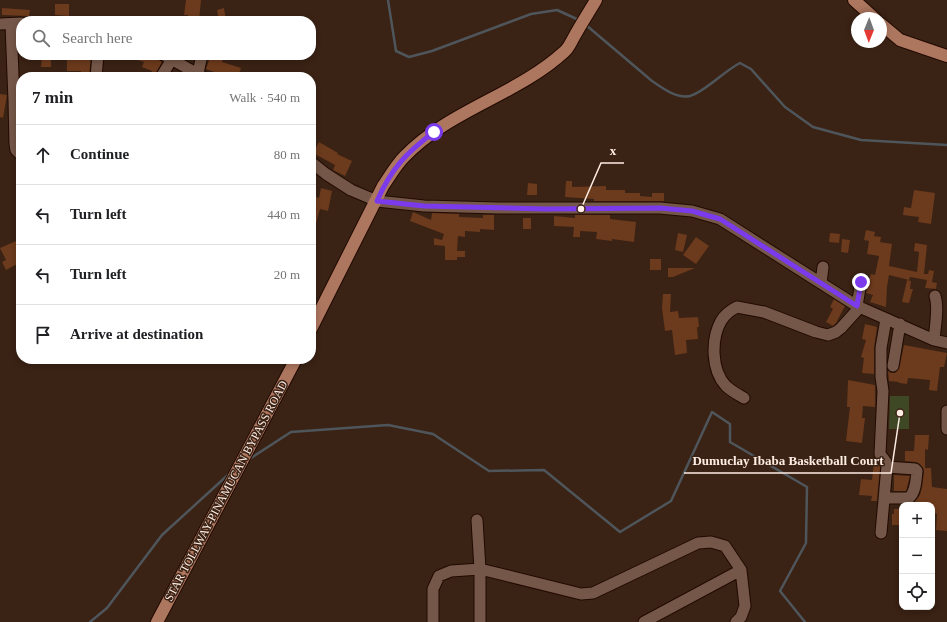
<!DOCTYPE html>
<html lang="en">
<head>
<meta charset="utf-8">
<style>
  body { margin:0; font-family:"Times New Roman",serif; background:#f6f6f6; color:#202124 }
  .controls { position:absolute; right:12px; bottom:12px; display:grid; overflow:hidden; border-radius:8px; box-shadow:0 2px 6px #0003 }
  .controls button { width:36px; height:36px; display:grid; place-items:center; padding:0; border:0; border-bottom:1px solid #e0e0e0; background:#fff; color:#202124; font:20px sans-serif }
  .compass { position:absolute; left:851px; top:12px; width:36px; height:36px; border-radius:50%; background:#fff; box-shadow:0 2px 6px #0003; rotate:181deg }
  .stop { position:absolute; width:12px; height:12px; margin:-9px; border:3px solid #7c3aed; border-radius:50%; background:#fff }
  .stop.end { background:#7c3aed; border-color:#fff; box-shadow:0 1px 4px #0008 }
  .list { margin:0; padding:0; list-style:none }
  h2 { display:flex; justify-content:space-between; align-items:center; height:52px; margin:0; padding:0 16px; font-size:17px }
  h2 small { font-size:13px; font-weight:400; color:#757577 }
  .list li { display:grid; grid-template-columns:26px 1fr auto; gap:12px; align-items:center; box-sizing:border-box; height:60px; padding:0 16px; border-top:1px solid #e0e0e0 }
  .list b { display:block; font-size:15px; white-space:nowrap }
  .list em { font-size:13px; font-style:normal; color:#757577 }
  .icon { flex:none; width:22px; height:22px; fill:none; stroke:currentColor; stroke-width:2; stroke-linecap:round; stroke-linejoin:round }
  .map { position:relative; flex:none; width:947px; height:622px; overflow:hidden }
  .search { position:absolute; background:#fff; box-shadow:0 2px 6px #0003; left:16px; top:16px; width:300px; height:44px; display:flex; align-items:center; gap:10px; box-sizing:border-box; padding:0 14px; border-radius:16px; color:#757577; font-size:15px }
  .panel { position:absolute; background:#fff; box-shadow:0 2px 6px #0003; left:16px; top:72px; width:300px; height:292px; border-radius:16px }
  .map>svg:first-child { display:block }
  .green { fill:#3f4825 }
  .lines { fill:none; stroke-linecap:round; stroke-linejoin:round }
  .stream { stroke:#4f565b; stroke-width:2.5 }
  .building { fill:#6c3a1c }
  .minor-casing { stroke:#210a01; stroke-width:13 }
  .major-casing { stroke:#210a01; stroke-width:14 }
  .minor { stroke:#745748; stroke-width:11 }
  .major { stroke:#ad765f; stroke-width:12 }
  .route { stroke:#7c3aed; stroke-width:5 }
  .labels { text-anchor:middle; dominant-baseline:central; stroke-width:3; stroke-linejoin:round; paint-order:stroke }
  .street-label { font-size:12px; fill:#ffede4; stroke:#3a2214 }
  .leader { fill:none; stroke:#ffede4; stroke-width:1.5 }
  .callout-dot { fill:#ffede4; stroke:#3a2214; stroke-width:1.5 }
  .callout-label { font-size:13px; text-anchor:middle; font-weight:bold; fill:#ffede4; stroke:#3a2214; stroke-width:3; stroke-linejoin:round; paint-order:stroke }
</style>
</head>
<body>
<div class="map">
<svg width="947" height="622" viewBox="0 0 947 622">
  <rect width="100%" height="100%" fill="#3a2214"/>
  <path class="green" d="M890,396H909V429H889Z"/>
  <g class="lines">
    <path class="stream" d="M388,0L396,51L409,57L432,51L531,14L557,10L579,20
      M586,25L652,81C662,88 677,99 690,96C705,92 724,71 740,63L751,69L785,107L813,127L861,140L947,145
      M248,460L291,432L388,425L433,434L489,471L544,470L620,532L671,501L712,412L730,424V442L807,487L806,543L780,591L805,622
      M90,622L107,608L162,535L230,473"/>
  </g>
  <path class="building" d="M186,0H201L199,21L187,20L188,15H184Z
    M55,4H69V16L55,15Z
    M2,8L30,10L29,16L2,15Z
    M224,8L226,21H219L217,10Z
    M82,55H91L89,77H80L81,71H67V58H82Z
    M140,55H148L162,62L154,77H149L152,71L142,67L144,62L138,60Z
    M211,55H224L222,62L241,68L238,77H222L223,75L206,69Z
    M42,56L51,57V67H41Z
    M0,94L7,95L3,118L0,117Z
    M319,142L338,153L337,154L352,161L345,176L333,170L335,165L313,153Z
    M566,181H572V187L606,186V190H625V193H640V196L652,197V193H664V201H594V199L565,197Z
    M528,183L537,184V195H527Z
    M321,188L332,191L328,211L320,209L313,234H311V211H312L316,197L319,198Z
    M914,190L935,193L931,224L918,222L919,217L903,215L904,207L911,208Z
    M413,212L431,220L432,213L459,214V217L483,218V215H494V230L480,229V232L465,231V237L458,236L457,251H465V257H457V260H445V246L434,245V238L442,240L444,234L410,221Z
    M575,215H610V219L636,222L634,242L612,239V241L596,239L597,232L580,231V237H573L574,227L554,226V216L575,218Z
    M523,218H531V229H523Z
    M866,230L875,232L874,236L881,237L880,242L892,244L889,266L917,272L919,252L914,251L915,243L927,245L924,274H928L929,270L934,271L932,282L937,283L936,289L925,288L927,280L910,277L909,280L889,275L887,287L886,307L870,302L873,295L866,293L868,283L871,274L875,275L879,256L867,254L869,241L864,240Z
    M678,233L687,235L683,252L675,250Z
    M830,233L840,234L839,243L829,242Z
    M696,237L709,246L696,264L683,255Z
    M842,239L850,240L848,253L841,252Z
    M16,241L21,249L16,252L21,262L6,270L2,262L6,260L0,248Z
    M650,259H661V270H650Z
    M668,268H695L673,277H668Z
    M907,280L911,281L910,289H913L909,303L902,302Z
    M663,294H671L670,312L678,311L679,318L698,317L699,327H697L698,339L686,340L687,353L675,355L672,330L665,331L662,308Z
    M834,299L845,306L836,323L833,326L826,322L833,309L830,307Z
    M865,324L877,327L874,348V374L862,373L864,358L861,357L866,340L862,339Z
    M904,345L947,353L944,367H940L937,391L929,390L930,380L908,378L907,384L899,383V382L889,381L888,371L891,373H895L899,369Z
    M848,380L875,385V407L863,406L862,418H865L862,443L846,441L850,407H847Z
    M915,435H929L928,450L925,449V468H931L932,487L947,489V531L936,530L937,514L932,513V505H909L914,503L920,495L922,487L924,472L923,468L920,464L916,462L905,461V451H914Z
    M874,462H877L880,467L877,501H871L872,496L859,495L861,479L872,480Z
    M894,475L910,476L906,491H894Z
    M894,509H902V525H892V514H894Z"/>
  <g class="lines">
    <g class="minor-casing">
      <path id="minor" d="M0,24L21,23
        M11,24L14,101L15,144L16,150L21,155
        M164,55L203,77
        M198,73L202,55
        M96,77L98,55
        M161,77L172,59
        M311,162L326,174L351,190L377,201L424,206L498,208H660L692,211L720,219L857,306L934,340L947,343
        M821,283L823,267
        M857,306L861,282
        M934,340C935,327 939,308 935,296
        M893,366L900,324
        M744,398C739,395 731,391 726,386C711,370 711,339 721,321C725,314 731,310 737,307L764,312L816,332L828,335L836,332L841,328L860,307
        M947,411V429
        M884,498H909C916,492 916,480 917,471L915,469L887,467
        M477,520L480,569V622
        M881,533L887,466L886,462L880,454L883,391L881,377V348L886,319
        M433,622V589L439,576L451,571L480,569L581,594L593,593L698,543L711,542L725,546L741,570L745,606L741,617L736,622
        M644,622L741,570"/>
    </g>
    <g class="major-casing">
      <path id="major" d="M854,0L874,18
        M881,24L900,40L947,56
        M311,329L383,186C390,176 396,165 404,157C449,110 517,95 564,52C569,48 571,42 574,37C581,24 589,12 596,0
        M157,622L296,359"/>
    </g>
    <use href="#minor" class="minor"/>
    <use href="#major" class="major"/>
  </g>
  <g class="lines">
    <path class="route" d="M434,132C406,153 391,169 377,201L424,206L546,209L660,208L692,211L720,219L857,306L861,282"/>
  </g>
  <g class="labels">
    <g class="street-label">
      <text transform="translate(226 491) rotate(-62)">STAR TOLLWAY-PINAMUCAN BYPASS ROAD</text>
    </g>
  </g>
  <path class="leader" d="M581 209L601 163H624M900 413L891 473H684"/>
  <g class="callout-dot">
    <circle cx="581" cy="209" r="4"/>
    <circle cx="900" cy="413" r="4"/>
  </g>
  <g class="callout-label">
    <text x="613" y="155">x</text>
    <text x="788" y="465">Dumuclay Ibaba Basketball Court</text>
  </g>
</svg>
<div class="controls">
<button>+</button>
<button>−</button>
<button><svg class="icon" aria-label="locate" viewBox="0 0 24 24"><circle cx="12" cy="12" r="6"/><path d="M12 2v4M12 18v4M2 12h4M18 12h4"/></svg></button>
</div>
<svg class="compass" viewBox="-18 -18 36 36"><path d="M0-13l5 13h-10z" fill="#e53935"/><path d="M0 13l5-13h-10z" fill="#757577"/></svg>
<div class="stop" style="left:434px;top:132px"></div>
<div class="stop end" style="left:861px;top:282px"></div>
<div class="search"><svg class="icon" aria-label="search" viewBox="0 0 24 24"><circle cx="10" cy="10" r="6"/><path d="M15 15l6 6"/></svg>Search here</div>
<section class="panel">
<h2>7 min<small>Walk · 540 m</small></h2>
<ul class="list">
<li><svg class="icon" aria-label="ahead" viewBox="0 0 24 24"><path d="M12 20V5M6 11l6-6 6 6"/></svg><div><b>Continue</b></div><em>80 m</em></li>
<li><svg class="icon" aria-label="left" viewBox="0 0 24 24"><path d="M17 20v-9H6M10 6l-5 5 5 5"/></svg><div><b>Turn left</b></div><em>440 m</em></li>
<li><svg class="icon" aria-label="left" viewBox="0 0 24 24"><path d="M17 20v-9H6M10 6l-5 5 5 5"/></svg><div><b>Turn left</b></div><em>20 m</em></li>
<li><svg class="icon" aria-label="arrive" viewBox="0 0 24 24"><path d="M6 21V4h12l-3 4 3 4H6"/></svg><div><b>Arrive at destination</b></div></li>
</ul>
</section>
</div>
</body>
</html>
